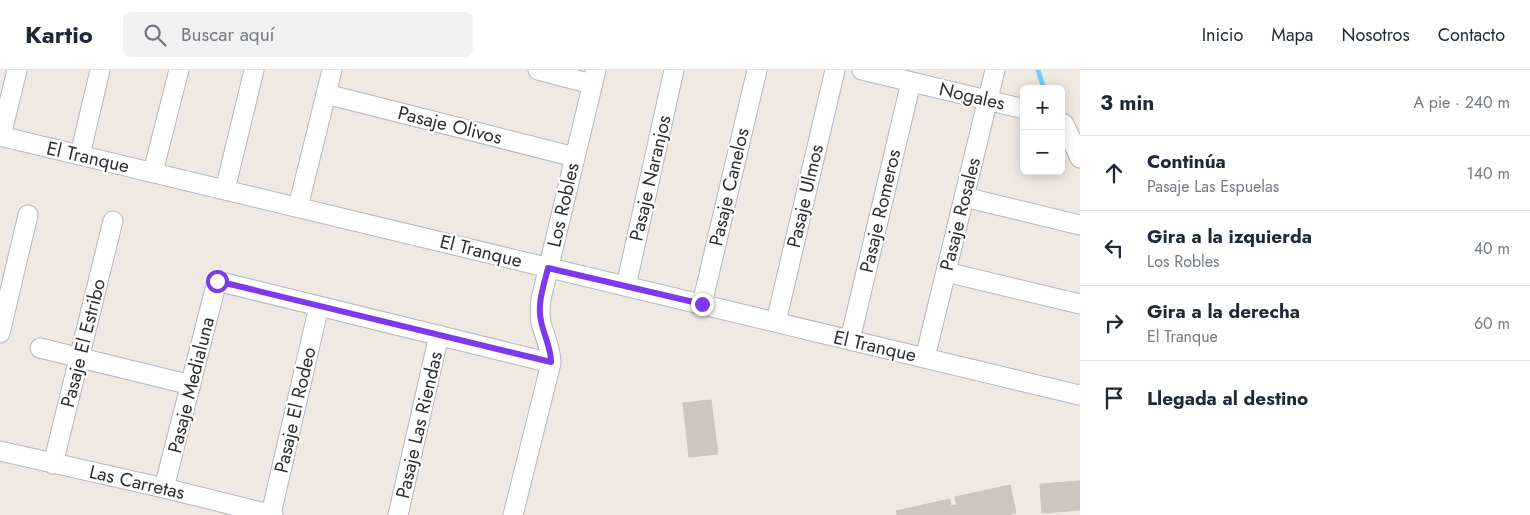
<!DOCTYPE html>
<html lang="es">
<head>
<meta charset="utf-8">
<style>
  body { margin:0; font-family:Jost,sans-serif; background:#f2f2f3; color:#1f2937 }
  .controls { position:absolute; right:15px; top:15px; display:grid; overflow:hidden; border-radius:8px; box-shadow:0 2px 12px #0003 }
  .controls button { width:45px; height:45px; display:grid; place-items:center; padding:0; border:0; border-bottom:1px solid #e0e1e3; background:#fff; color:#1f2937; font:25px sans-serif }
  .stop { position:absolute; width:15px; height:15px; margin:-11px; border:4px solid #7c3aed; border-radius:50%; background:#fff }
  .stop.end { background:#7c3aed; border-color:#fff; box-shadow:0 1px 5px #0008 }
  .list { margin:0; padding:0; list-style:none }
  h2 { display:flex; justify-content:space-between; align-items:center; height:65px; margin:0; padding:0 20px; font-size:21px }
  h2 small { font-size:16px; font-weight:400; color:#747a83 }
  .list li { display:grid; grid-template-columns:32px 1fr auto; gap:15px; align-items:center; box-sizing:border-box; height:75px; padding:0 20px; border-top:1px solid #e0e1e3 }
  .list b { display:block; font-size:19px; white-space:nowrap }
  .list p { margin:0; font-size:16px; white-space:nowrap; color:#747a83 }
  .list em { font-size:16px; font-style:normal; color:#747a83 }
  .icon { flex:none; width:28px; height:28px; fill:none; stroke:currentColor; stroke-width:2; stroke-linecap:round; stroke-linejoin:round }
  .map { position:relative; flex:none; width:1080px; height:445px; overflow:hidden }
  header { display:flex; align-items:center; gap:30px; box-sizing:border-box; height:70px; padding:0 25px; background:#fff; border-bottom:1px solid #e0e1e3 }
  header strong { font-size:24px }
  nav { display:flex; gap:28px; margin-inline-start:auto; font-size:18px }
  .search { width:350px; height:45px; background:#f2f2f3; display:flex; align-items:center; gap:12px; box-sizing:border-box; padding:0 18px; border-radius:8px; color:#747a83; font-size:19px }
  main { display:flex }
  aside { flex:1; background:#fff }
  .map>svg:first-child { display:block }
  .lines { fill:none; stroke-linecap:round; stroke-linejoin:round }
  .stream { stroke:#75cff0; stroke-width:5 }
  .building { fill:#cbc7bf; stroke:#cbc5ba }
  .street-casing { stroke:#b4b7c1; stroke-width:21 }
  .street { stroke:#fff; stroke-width:19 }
  .route { stroke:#7c3aed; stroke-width:6 }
  .labels { text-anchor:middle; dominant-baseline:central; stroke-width:4.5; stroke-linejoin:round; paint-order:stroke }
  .street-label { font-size:19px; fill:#2e2e2e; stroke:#fff }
</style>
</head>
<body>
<header>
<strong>Kartio</strong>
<div class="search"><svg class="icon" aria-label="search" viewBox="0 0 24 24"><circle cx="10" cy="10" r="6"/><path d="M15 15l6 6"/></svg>Buscar aquí</div>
<nav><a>Inicio</a><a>Mapa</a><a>Nosotros</a><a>Contacto</a></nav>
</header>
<main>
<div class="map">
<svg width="1080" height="445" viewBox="0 0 1080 445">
  <rect width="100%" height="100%" fill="#efe9e1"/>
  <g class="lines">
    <path class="stream" d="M1038,0L1044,19"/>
  </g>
  <path class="building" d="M711,330L718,384L689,387L683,333Z
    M1080,411V440L1042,443L1040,414Z
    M1010,415L1016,443L1007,445H897L896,441L950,429L951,436L957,435L955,427Z"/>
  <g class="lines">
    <g class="street-casing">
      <path id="street" d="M538,0L592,14
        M862,0L1024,39
        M326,24L575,87
        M1061,53L1064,54L1080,88
        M0,66L1079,325L1080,324
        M1,66L17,0
        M80,85L100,0
        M153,102L179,0
        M225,120L254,0
        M964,127L1080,155
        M298,137L332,0
        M946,202L1080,234
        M626,216L674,0
        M702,234L757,0
        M776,252L835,0
        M0,263L28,145
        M850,270L911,12
        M40,278L191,315
        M925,288L995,0
        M0,381L164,418L273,445
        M53,394L113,151
        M164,418L217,211L551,293
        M271,444L319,236
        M398,445L439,265
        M513,445L551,293C551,278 545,267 541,253C539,245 540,237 541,229L596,0"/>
    </g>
    <use href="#street" class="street"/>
  </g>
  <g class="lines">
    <path class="route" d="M217,211L551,292C551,277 544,266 541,251C537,233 544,215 548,198L702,234"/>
  </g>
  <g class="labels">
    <g class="street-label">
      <text transform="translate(972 26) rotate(13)">Nogales</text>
      <text transform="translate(450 55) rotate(14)">Pasaje Olivos</text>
      <text transform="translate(88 87) rotate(13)">El Tranque</text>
      <text transform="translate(650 108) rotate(-77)">Pasaje Naranjos</text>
      <text transform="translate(729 117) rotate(-77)">Pasaje Canelos</text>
      <text transform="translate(805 126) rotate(-77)">Pasaje Ulmos</text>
      <text transform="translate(563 135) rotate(-77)">Los Robles</text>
      <text transform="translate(880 141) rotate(-77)">Pasaje Romeros</text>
      <text transform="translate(960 144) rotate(-76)">Pasaje Rosales</text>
      <text transform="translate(481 181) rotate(14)">El Tranque</text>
      <text transform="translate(83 273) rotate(-76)">Pasaje El Estribo</text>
      <text transform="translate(875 276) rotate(13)">El Tranque</text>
      <text transform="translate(191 315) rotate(-76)">Pasaje Medialuna</text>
      <text transform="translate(295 340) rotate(-77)">Pasaje El Rodeo</text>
      <text transform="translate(419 355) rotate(-77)">Pasaje Las Riendas</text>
      <text transform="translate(137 412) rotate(13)">Las Carretas</text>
    </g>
  </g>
</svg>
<div class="controls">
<button>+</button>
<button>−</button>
</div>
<div class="stop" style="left:217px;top:211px"></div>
<div class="stop end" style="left:702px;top:234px"></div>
</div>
<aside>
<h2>3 min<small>A pie · 240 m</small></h2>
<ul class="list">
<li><svg class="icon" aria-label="ahead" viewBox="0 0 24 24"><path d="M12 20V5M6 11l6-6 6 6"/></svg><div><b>Continúa</b><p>Pasaje Las Espuelas</p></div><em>140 m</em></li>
<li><svg class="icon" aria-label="left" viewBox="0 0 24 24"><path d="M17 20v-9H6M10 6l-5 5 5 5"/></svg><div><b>Gira a la izquierda</b><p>Los Robles</p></div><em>40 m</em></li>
<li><svg class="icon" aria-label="right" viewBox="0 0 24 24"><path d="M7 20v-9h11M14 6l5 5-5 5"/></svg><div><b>Gira a la derecha</b><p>El Tranque</p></div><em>60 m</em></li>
<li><svg class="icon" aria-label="arrive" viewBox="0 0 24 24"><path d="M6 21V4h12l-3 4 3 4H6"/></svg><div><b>Llegada al destino</b></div></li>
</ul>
</aside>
</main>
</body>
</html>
